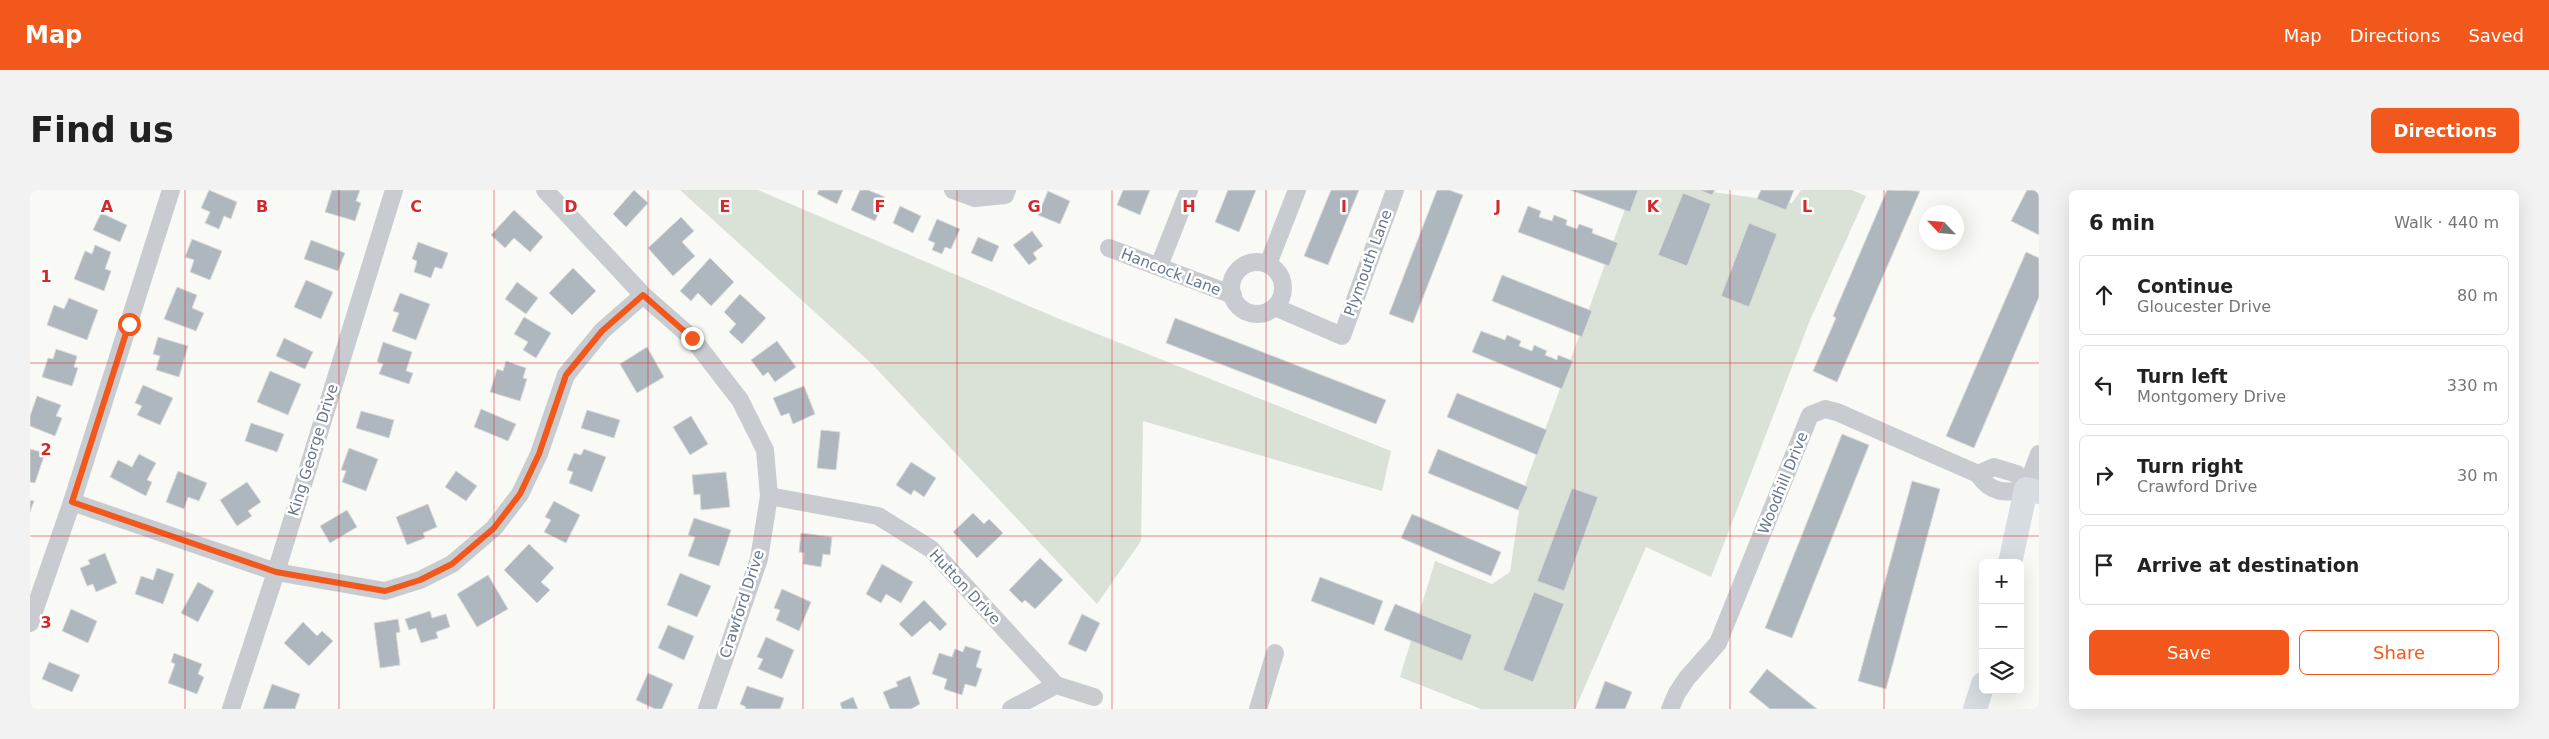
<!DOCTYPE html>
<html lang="en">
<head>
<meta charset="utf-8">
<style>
  body { margin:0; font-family:"DejaVu Sans",sans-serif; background:#f2f2f2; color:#222 }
  .controls { position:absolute; right:15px; bottom:15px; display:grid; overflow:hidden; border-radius:8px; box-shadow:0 5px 20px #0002 }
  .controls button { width:45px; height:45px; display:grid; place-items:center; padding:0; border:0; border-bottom:1px solid #e0e0e0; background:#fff; color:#222; font:25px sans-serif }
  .compass { position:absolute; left:1889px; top:15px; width:45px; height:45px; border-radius:50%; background:#fff; box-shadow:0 5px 20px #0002; rotate:296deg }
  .stop { position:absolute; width:15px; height:15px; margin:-11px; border:4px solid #f2581c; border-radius:50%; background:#fff }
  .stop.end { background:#f2581c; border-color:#fff; box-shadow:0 1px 5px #0008 }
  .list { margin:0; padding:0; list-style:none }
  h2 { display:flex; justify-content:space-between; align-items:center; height:65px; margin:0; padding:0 20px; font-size:21px }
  h2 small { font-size:16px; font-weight:400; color:#767676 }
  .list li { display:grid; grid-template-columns:32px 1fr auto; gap:15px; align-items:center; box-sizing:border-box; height:80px; margin:0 10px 10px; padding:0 10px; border:1px solid #e0e0e0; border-radius:8px }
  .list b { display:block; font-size:19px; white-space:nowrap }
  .list p { margin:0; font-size:16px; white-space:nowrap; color:#767676 }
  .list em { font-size:16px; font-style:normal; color:#767676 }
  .actions { display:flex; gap:10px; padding:15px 20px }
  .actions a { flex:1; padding:11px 0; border:1px solid #f2581c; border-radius:8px; text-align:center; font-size:18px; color:#f2581c }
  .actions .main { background:#f2581c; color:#fff }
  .icon { flex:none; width:28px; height:28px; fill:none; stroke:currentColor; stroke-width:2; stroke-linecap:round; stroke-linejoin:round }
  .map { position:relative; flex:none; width:2009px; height:519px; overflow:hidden; border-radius:8px }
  header { display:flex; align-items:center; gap:30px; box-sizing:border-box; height:70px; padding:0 25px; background:#f2581c; color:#fff }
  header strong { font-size:24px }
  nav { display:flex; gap:28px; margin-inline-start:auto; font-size:18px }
  .intro { display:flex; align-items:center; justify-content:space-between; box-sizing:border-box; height:120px; padding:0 30px }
  h1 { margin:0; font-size:35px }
  .button { padding:12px 22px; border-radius:8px; background:#f2581c; color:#fff; font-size:18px; font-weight:700 }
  main { display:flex; gap:30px; padding:0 30px }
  aside { flex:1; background:#fff; border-radius:8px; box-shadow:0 5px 20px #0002 }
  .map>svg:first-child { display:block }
  .green { fill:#dae1d6 }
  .building { fill:#aeb7be; stroke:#dadbd8 }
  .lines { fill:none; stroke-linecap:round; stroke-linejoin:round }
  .street { stroke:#c8ccd0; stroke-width:18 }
  .secondary { stroke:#d6dce0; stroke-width:24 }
  .route { stroke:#f2581c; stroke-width:6 }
  .grid { fill:none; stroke:#d62828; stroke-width:1; stroke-opacity:0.55 }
  .labels { text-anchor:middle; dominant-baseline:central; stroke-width:5; stroke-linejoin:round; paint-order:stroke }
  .street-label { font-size:15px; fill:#65788a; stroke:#fff }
  .grid-label { font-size:16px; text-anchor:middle; font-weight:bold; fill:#d62828; stroke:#fff; stroke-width:5; stroke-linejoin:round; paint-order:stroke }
</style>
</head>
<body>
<header>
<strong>Map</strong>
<nav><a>Map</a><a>Directions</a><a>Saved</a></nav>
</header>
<div class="intro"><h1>Find us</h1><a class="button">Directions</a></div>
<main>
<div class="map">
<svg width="2009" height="519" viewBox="0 0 2009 519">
  <rect width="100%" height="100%" fill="#f9f9f6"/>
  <path class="green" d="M650,0H728L1027,128L1361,261L1352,301L1113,231L1111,351L1067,414L842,174Z
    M1602,0H1668L1762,13L1771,0H1822L1836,6L1780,130L1681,387L1616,357L1545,519H1451L1370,487L1405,371L1462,394L1480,382L1491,306Z"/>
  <path class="building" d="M179,0L207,12L201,29L194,26L189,39L175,33L180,22L171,18Z
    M302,0H330L326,11L331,13L325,31L295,22Z
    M604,0L618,13L596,37L583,24Z
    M789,0H813L807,14L787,4Z
    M830,0H838L855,7L845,31L821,20Z
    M1093,0H1120L1110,25L1087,15Z
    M1198,0H1226L1209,42L1185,32Z
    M1301,0H1329L1298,75L1274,66Z
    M1407,0H1419L1433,5L1383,133L1359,124Z
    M1540,0H1608L1600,22Z
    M1669,0H1685L1682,5Z
    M1731,0H1764L1756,20L1727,9Z
    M1857,0L1890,1L1807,192L1783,181L1806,128L1803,126Z
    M1997,0H2009V45L1981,31Z
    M1018,1L1040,11L1030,34L1008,25Z
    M1653,3L1681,14L1657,76L1628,65Z
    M870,16L891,26L883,43L863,33Z
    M1498,16L1511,21L1509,27L1522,31L1524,25L1537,30L1536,35L1547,39L1549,34L1563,39L1562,43L1588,53L1579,76L1488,42Z
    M484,20L513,47L500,62L484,48L475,58L461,45Z
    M71,23L97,35L90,52L63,40Z
    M651,27L664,41L652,52L665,66L643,86L618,58Z
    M907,29L930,39L921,59L915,57L912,64L902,60L905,53L898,50Z
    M1719,33L1747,44L1719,117L1691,106Z
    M1002,41L1013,56L1003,63L1007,69L999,75L983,55Z
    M948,47L969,56L962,72L941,63Z
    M162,49L192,61L180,90L160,82L164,70L155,67Z
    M281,50L315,63L308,81L274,69Z
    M388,52L418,63L412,79L405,77L401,88L384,82L387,71L382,69Z
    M65,55L81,62L75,79L81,81L74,101L44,89L55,61L62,64Z
    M1996,62L2009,68V107L1944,258L1916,246Z
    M680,68L704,92L681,116L668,103L661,111L650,101Z
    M543,78L566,101L542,125L519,103Z
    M1472,85L1562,121L1552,147L1462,111Z
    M276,90L303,102L291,129L264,117Z
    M487,92L508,108L496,124L475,109Z
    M147,97L167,105L162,118L174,123L166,141L134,129Z
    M370,103L400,114L386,150L362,141L369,123L363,121Z
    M710,104L736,128L712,154L699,142L706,134L694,122Z
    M39,108L68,120L57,150L17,135L24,115L34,119Z
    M494,127L521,143L506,168L493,160L498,152L484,144Z
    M1145,128L1356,210L1346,234L1136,153Z
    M1451,141L1475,150L1477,145L1491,151L1489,156L1502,161L1504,155L1517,161L1515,165L1527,170L1528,165L1543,171L1532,199L1442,162Z
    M128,147L158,156L149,187L126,180L130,166L123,164Z
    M254,148L283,162L275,179L246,166Z
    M747,151L766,177L745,192L738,182L733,186L721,170Z
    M353,152L382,162L376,181L383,183L379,194L349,184L353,174L347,172Z
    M617,157L634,187L607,203L590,174Z
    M26,159L47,166L44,177L48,178L42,196L12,187L18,168L23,169Z
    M476,171L496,178L493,188L497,189L490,211L460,202L467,179L473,181Z
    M240,181L271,194L258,225L227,212Z
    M113,195L143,208L130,235L107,225L112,216L105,213Z
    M774,196L785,224L763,234L759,223L751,226L743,208Z
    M1427,203L1517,240L1507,265L1417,227Z
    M7,206L31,215L26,226L32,228L25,246L0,236V226Z
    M451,219L486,234L478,251L444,237Z
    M557,220L590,230L584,248L551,238Z
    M331,221L364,230L359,248L326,238Z
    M661,226L678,254L660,265L643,237Z
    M221,233L254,244L247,262L215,251Z
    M791,240L810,242L806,280L787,278Z
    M1812,244L1839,255L1762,448L1735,438Z
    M319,258L348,269L336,301L312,292L316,281L311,280Z
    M0,259L15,263L5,293L0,292Z
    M554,259L576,267L562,302L539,293L543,282L537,280L544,263L551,265Z
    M1408,259L1498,297L1488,320L1398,283Z
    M109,264L126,273L117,290L122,292L116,306L80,287L88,270L102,277Z
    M881,272L906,288L894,307L884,300L881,305L866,295Z
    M148,281L177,293L169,311L158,307L154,319L136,312Z
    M426,281L447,296L436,311L415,297Z
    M696,282L700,317L671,320L670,304L664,305L662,285Z
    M1882,291L1910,299L1856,499L1828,491Z
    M217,292L231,312L218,321L222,326L207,336L190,310Z
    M1542,298L1568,307L1534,401L1507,391Z
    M0,310L4,311L0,322Z
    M524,311L550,325L536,353L514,342L521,330L515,327Z
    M398,314L407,337L393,343L395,348L377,355L366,327Z
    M317,320L327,337L300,353L290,336Z
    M943,323L954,334L959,329L973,343L947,368L923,342Z
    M1382,324L1471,362L1461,386L1371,348Z
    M664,328L701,340L689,376L658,366L665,347L658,345Z
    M771,343L802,347L800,365L793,364L791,377L773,374L774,363L769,362Z
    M499,354L524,378L511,392L520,400L507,413L474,380Z
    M75,363L87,393L66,402L63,394L57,396L50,378L60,374L58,370Z
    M1010,368L1033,390L1005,419L995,410L992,413L979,400Z
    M852,374L883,392L871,413L856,404L851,413L836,404Z
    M127,378L144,384L133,414L105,404L111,386L123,390Z
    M650,383L681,396L667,427L637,415Z
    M458,385L478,419L447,437L427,404Z
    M1290,387L1353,411L1344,435L1281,411Z
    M168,392L184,401L168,432L151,423Z
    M752,399L781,412L769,441L746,430L750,420L744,418Z
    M1504,402L1534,414L1503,492L1473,480Z
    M894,410L917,434L910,441L900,431L882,447L869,434Z
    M1365,414L1442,445L1432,471L1354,440Z
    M41,419L67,431L58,453L32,441Z
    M400,421L402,428L416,424L420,437L406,442L408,448L391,453L386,438L379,440L375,429Z
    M1052,424L1070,433L1056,462L1038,454Z
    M368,429L370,442L366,443L370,475L350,478L344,433Z
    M273,432L287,446L292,441L303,451L279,476L254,453Z
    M638,435L664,446L654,470L628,458Z
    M736,447L764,460L752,489L728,479L733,469L727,467Z
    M935,456L951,461L946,477L952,479L946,497L935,494L932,505L914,499L917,489L902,484L909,463L922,467L925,459L933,462Z
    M144,463L172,474L168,484L174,487L167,504L138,493L145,474L141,472Z
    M19,472L50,485L42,502L12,489Z
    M1737,479L1787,519H1740L1719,502Z
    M618,483L643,494L632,519H625L606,510Z
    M880,486L890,514L881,519H860L853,502L868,496L866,492Z
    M1575,491L1602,502L1595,519H1565Z
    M242,494L270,504L265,519H233Z
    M717,496L754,508L750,519H715L716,517L710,514Z
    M823,507L828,519H812L810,513Z"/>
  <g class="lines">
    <path class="street" d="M515,0L613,105L662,148L710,210L735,260L739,306L729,369L677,519
      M923,0L945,8L975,5L977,0
      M1079,58L1203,105
      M1201 98a26 26 0 1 1 52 0a26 26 0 1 1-52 0Z
      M1238,74L1267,0
      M1129,76L1159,0
      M1245,117L1312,146L1365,0
      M1948,284L1964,277L1987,284L1996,299
      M1996,299L2009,264
      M739,306L848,326L901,359L1026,495
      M42,312L246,382L355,401L390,390L422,374L464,338L490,304L509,264L536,185L572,141L613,105
      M0,433L42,312L141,0
      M201,519L246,382L364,0
      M981,519L1026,495L1064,507
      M1228,519L1245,463
      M1640,519L1647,503L1657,488L1688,453L1780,225L1795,219L1807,222L1948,284C1960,303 1975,304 1996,299"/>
    <path class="secondary" d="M1980,373L1996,299L2009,302
      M1945,519L1953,494"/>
  </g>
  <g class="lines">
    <path class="route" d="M99,134L42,312L246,382L355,401L390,390L422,374L464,338L490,304L509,264L536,185L572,141L613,105L662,148"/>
  </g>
  <path class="grid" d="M155,0V519M309,0V519M464,0V519M618,0V519M773,0V519M927,0V519M1082,0V519M1236,0V519M1391,0V519M1545,0V519M1700,0V519M1854,0V519M0,173H2009M0,346H2009"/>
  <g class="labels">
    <g class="street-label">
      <text transform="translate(1338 73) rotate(-70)">Plymouth Lane</text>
      <text transform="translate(1141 82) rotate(21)">Hancock Lane</text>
      <text transform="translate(283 260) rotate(-73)">King George Drive</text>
      <text transform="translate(1753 293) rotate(-68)">Woodhill Drive</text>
      <text transform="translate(935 397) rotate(47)">Hutton Drive</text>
      <text transform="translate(712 414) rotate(-72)">Crawford Drive</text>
    </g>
  </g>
  <g class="grid-label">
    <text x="77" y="22">A</text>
    <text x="232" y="22">B</text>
    <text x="386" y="22">C</text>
    <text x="541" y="22">D</text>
    <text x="695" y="22">E</text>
    <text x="850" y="22">F</text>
    <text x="1004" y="22">G</text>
    <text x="1159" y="22">H</text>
    <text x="1314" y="22">I</text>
    <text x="1468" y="22">J</text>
    <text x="1623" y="22">K</text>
    <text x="1777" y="22">L</text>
    <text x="16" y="92">1</text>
    <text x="16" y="265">2</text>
    <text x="16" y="438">3</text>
  </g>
</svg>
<div class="controls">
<button>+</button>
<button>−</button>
<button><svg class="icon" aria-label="layers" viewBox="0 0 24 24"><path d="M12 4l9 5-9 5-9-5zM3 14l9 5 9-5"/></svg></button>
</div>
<svg class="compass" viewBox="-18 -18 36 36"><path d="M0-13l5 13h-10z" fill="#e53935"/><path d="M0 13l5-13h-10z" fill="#767676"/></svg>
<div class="stop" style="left:99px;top:134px"></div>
<div class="stop end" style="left:662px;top:148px"></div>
</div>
<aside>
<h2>6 min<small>Walk · 440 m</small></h2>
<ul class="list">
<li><svg class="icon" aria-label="ahead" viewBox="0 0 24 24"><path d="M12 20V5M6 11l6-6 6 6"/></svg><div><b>Continue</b><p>Gloucester Drive</p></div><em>80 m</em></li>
<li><svg class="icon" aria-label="left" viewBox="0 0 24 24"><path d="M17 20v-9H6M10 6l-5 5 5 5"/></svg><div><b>Turn left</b><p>Montgomery Drive</p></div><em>330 m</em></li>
<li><svg class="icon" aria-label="right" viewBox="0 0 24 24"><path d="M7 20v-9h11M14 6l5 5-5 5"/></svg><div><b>Turn right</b><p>Crawford Drive</p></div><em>30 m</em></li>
<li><svg class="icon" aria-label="arrive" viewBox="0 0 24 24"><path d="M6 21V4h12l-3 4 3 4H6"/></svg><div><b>Arrive at destination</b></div></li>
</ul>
<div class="actions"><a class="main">Save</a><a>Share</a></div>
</aside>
</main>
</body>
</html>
